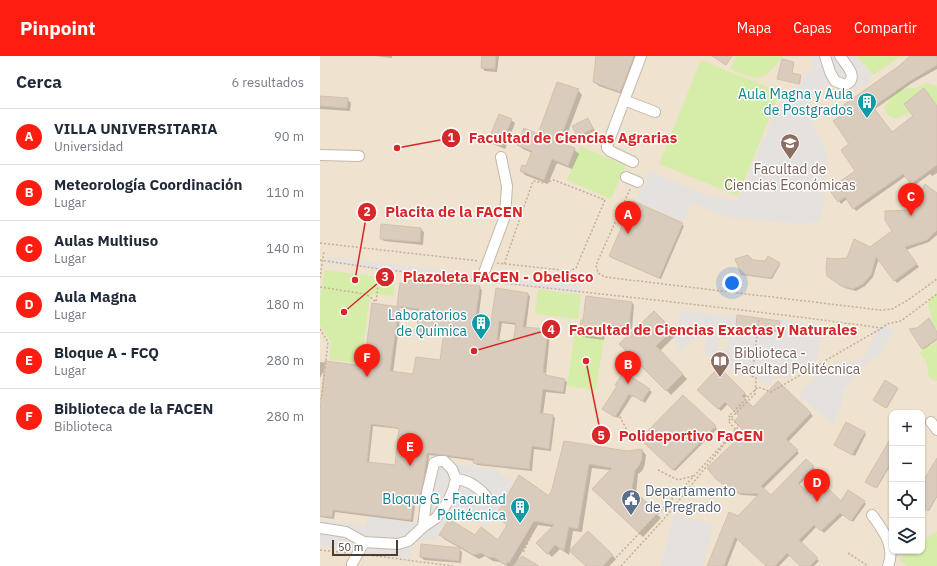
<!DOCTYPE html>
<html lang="es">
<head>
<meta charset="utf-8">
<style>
  body { margin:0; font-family:"IBM Plex Sans",sans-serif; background:#f6f6f7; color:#1f2937 }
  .controls { position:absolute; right:12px; bottom:12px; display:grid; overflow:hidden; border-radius:8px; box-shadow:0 1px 3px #0004 }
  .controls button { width:36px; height:36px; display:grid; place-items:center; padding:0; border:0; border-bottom:1px solid #e0e1e3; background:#fff; color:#1f2937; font:20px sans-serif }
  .scale { position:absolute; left:12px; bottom:10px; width:66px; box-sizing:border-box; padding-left:4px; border:2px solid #483e34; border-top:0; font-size:11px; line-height:14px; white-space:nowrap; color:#483e34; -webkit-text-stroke:3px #fff; paint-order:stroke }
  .you { position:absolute; left:412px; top:227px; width:14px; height:14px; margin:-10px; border:3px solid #fff; border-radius:50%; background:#1a73e8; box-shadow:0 0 0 6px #1a73e833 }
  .badge { display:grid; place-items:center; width:26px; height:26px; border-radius:50%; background:#ff1d12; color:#fff; font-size:13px; font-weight:700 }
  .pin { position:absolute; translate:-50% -33px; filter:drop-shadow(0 1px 2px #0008) }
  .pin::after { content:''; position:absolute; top:21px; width:14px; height:12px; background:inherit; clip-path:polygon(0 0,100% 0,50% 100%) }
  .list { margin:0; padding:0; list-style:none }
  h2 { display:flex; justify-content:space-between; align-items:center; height:52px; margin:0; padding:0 16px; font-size:17px }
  h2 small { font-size:13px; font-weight:400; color:#747a83 }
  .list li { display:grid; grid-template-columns:26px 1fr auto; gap:12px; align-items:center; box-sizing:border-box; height:56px; padding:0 16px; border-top:1px solid #e0e1e3 }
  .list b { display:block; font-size:15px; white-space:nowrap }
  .list p { margin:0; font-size:13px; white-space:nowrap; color:#747a83 }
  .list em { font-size:13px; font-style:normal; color:#747a83 }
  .icon { flex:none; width:22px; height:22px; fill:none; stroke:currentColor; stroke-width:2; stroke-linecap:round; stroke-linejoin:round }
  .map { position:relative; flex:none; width:617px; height:510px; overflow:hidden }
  header { display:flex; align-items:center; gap:24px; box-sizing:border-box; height:56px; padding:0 20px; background:#ff1d12; color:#fff }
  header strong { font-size:19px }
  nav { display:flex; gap:22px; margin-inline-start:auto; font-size:14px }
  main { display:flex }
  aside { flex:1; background:#fff }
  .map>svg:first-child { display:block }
  .education { fill:#efe2ce; fill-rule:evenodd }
  .green { fill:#d6edaa }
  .parking { fill:#e5e1de }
  .shadow { fill:#0003; fill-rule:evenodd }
  .building { fill:#daccbd; stroke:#d3c0ac; fill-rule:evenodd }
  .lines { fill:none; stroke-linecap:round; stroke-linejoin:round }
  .minor-casing { stroke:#c4b8aa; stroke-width:12 }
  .path { stroke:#c4af97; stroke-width:1.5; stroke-dasharray:2 2; stroke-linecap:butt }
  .minor { stroke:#fff; stroke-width:10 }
  .labels { text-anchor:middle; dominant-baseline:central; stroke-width:3; stroke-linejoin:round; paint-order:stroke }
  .culture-label { font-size:14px; fill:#0d838f; stroke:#fff; text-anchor:end }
  .education-label { font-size:14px; fill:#785e54; stroke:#fff }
  .service-label { font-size:14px; fill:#4e5e75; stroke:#fff; text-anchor:start }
  .leader { fill:none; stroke:#d62828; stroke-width:1.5 }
  .callout-dot { fill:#d62828; stroke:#fff; stroke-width:1.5 }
  .mark-label { font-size:12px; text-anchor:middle; font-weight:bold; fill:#fff }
  .callout-label { font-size:15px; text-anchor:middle; font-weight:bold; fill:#d62828; stroke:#fff; stroke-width:3; stroke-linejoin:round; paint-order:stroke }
</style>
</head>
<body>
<header>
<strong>Pinpoint</strong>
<nav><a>Mapa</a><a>Capas</a><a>Compartir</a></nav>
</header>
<main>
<aside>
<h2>Cerca<small>6 resultados</small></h2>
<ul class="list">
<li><span class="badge">A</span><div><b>VILLA UNIVERSITARIA</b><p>Universidad</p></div><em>90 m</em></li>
<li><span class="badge">B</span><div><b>Meteorología Coordinación</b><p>Lugar</p></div><em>110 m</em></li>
<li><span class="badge">C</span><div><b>Aulas Multiuso</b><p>Lugar</p></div><em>140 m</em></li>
<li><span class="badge">D</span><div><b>Aula Magna</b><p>Lugar</p></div><em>180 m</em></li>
<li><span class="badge">E</span><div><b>Bloque A - FCQ</b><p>Lugar</p></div><em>280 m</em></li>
<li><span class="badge">F</span><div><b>Biblioteca de la FACEN</b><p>Biblioteca</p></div><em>280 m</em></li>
</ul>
</aside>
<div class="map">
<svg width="617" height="510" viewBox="0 0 617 510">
  <rect width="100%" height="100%" fill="#f4eee5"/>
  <path class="education" d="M0,0H617V510H0ZM572,357H602V495H572Z"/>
  <path class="green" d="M416,0H463C444,26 438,26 410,13Z
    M537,0H581L553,19Z
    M381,4L460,36L418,140L339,108Z
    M606,27L617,30V60H597L590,57L583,59L577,63L573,62L567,58L565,51L567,48L570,42L578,34L600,31Z
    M260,90L306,109L291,143L247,124Z
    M5,214L75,223L73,240L55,238L50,239L41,308L9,303L11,286L0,269V242Z
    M218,233L261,239L258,263L215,258Z
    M617,236V274C611,268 613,266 611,259C611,256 610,256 609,253C606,246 613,240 617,236Z
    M255,276L284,281L276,334L247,330Z
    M617,285V325C600,321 614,309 602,301L600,296L607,290L613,289Z
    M617,475V510H587L579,503L590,495H602V486Z"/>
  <path class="parking" d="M490,0H537L551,17L548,28L525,40L517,31L504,30L492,43L486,56L506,94L507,127L500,164L487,168L444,165L409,161L371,147L363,166L316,145L330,115L383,138L417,145L464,36L479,30L493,10Z
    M7,201L261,230L260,237L7,207Z
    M360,255L418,261L417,271L458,275L460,264L502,269L497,303L467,324L458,318L449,328L423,316L418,320L408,312L406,301L408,283L400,282L396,308L385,297L386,281L376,280L360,295L352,281L357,274Z
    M565,267L574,277L569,282L558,301L556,303H552L548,305L531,327L523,335V342L520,352L515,362L513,369L479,339L481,336L487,331L495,322L501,318L512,308L518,305L533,306L540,304L543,302L552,287L558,273Z
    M111,404L180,414V419L195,425L166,472L134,452L115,484H102L92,487L90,503L0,490V463L46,470L47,460L92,467L102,462Z
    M354,460L394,468L383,510H341Z"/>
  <path class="shadow" d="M54,0H72V2Z
    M163,0H179L177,16L165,15L162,12Z
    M277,0H321L305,39L279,30L274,26Z
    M592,0H617V13L592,27L555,53L572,77L617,51V117L612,120L610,118L594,130L586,120L536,155L527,143L521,148L519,145L537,115L530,89L528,56Z
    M474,6V7L472,18L481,20L480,28L459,23Z
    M258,34L262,39L243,89L254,93L259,98L252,113L237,107L228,128L205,119L201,115L207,111L212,97L203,93L198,89L219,79Z
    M0,41L27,43L31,47L30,55L0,53Z
    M191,64L195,67L185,93L173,88L169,85Z
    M268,64L270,66L275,75L260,82L254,70Z
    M617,138V179L609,186L586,194L599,211L577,227L559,202L553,221L545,230L536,235L525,232L510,222L515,204L527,202L550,192L573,176L593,155Z
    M362,168L364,170L341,223L292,202L290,200Z
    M101,173L104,176L103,189L64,185L61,182Z
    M449,201L460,209L452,223L422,219L421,218L432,205L446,206Z
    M131,231H159L162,234L158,266L172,268L207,238L210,240L206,272L227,274L230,277L226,318L228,320L244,324L247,326L245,338L226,336L223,358L233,360L235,362L231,395L214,393L212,415L157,409L154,406L155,405L128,401L109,399L106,425L103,442L96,441L93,466L15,456L14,463L0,461V364L5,312L0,322V306L45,311L78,252L81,255L73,317L94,319L121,305L125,278L100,276L98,273L99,255L81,252L78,250ZM182,267L196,269L194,287L179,286ZM53,370L80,373L75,410L49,407Z
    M312,247L314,249L312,273L287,270L284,284L263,281L260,278Z
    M334,256L356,279L340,295L367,323L351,339L301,288Z
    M459,266V276L417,270Z
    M591,274L617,277V284L604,293Z
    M400,312L427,340L423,343L433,352L458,326L493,360L468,386L479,397L443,433L451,441L486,404L495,413L479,429L487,437L521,446H544L546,448L533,466L523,459L504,477L497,470L481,487L499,505L494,510H481L470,499L459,510H447L418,482L407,510H388L418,461L439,440L421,439L405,430L397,422L426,376L420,360L408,348L401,355L379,334Z
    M304,317L332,336L325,347L315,340L314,341L312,340L298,362L286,355Z
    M577,332L578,333L567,352L555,345Z
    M363,340L397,373L355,415L322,383Z
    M544,377L546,378L535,400L517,391L515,389Z
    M245,386L307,396L322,394L326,399L325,407L324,411L322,415L318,418L316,438L341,462L323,481L273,433L290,414L272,412L262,476L253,475L249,499L240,493L232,501L217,487L232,471L218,469L194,510H187L180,506L173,505L165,500L159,503L124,483L120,479L155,480L179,485L230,442L232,439Z
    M572,388V407L557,432L547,426Z
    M617,413V441L609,455L602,451V429Z
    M268,476L296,503L289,510H267Z
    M139,493L142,496L141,507L104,504L101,501Z"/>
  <path class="building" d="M162,0H176L175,13L161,12Z
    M276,0H314L300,36L273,26Z
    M392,0H412L406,9Z
    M590,0H617V9L590,25L553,51L572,76L593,60L584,48L604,32L617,50V109L591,128L583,118L533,153L525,141L518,146L509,133L535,115L521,94L529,88L513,65L526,56L522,50L579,10Z
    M462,3L474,6L472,17L481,19L479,28L457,23Z
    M237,26L259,33L239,86L255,92L248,110L232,103L224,124L200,115L202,109L206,110L212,95L197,89L204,72L218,78Z
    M0,40L28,42L27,52L0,50Z
    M179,58L192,63L181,90L168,85Z
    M268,62L273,73L257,80L252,70Z
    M605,128L617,137V174L607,184L585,191L597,208L574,225L556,201L551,219L543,228L533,233L521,230L507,220L506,212L507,202L515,203L527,202L534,183L550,191L572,175L565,164V155L592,154Z
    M313,145L363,167L339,222L289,200Z
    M61,168L101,172L100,186L60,183Z
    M428,199L433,204L445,205L448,200L460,207L451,222L421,218L415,203Z
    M89,224L130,230L131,227L160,230L155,264L171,266L176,232L208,237L203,271L228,273L223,316L226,317L225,319L245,323L243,336L223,333L220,357L233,359L229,393L212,390L209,413L153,407L154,403L124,399L107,397L104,422L100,440L94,439L91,464L13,454L12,461L0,460V354L5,305L44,310L52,247L79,251L70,315L93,318L96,301L120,304L124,276L97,273L99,253L77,250L80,227L88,228ZM179,265L196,267L193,286L177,284ZM51,368L79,372L75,409L47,406Z
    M266,240L312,246L309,271L284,268L282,282L259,278L261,264H263Z
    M334,255L353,274L336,290L363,318L346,335L299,288Z
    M417,259L460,265L458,275L416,270Z
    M609,262L617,276V283L602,293L589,273L597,272Z
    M399,311L425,337L422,340L433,351L458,325L491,357L466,383L478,394L441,430L451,439L486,403L494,410L478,427L487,436L500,424L521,445L528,434L545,445L531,465L520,457L501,475L494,469L479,484L498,502L490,510H480L467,497L455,510H446L415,481L404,510H387L409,456L418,460L439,438L418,437L409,433L396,423L387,412L425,376L414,365L419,360L405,346L398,353L377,334Z
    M304,316L330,333L322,345L312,339L311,340L309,338L295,361L282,353L297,330L295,329Z
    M565,324L578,332L566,352L553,344Z
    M363,339L396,370L353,414L320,383Z
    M526,366L545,376L532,399L514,389Z
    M572,380V405L556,432L545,426Z
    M244,385L307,395L322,393V403L318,411L315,414L312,433L338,457L319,477L272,433L292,412L269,408L258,473L249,471L244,495L235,489L227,498L216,487L234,469L214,465L189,507L188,506L186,509L175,502L168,501L161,497L154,499L119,479L129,463L155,479L161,471L178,484L187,469L176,460L199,419L229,440L230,437H231Z
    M617,402V440L608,455L602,451V420L605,422Z
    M268,475L293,499L283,510H266L249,495Z
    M101,488L140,492L139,505L100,501Z
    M202,500L219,510H193Z"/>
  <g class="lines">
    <g class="minor-casing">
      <path id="minor" d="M505,0L510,16L515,25L525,29C540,22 526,9 520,0
        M304,44L335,56
        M0,99L39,100
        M313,106L290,95L287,92V90L321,0
        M306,121L318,126
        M165,214L185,160L187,130L181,101
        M611,366L617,374
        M136,423C148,424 158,431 166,440
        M552,459C563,474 576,491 568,510
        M0,472L26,476L44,486
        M32,508L44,486L78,488L88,485L103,471L116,462L127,447L133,434L136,423L132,413L124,405H119L114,407L107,437L103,471"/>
    </g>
    <path class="path" d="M310,133L276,209L278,217L285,221L560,254L572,253L588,244L617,223
      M0,187L159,205
      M0,204L60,213
      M177,207L250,215L256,212L285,144L234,124L225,127L213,125L184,208
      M0,222L4,195
      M0,231L45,238L49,240L56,246L60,213C228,233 395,249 562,272
      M0,273L8,286L2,339L0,343
      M298,357L313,386
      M421,379L408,365L435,338L436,322L432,320L439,262
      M338,414L358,424L373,420
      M0,494L28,497
      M198,494L213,470L215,471L203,497
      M528,497L548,510
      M48,499L133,510
      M288,510L375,419L419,370L409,360L438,331L451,336L562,272L567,268L581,265L617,238
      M301,510L343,464L416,374"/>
    <use href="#minor" class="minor"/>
  </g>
  <defs>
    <g id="building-pin" transform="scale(1)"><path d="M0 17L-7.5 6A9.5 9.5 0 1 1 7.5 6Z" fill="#0f9aa8" stroke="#fff"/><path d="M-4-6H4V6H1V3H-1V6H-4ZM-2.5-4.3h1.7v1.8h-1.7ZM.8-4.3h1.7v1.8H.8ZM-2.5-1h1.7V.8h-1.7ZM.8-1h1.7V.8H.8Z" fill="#fff"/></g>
    <g id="university-pin" transform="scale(1)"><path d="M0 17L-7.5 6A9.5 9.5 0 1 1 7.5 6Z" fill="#8d6e63" stroke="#fff"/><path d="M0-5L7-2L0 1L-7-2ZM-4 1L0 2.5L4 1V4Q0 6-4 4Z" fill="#fff"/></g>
    <g id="library-pin" transform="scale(1)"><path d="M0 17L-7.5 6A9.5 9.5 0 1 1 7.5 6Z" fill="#8d6e63" stroke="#fff"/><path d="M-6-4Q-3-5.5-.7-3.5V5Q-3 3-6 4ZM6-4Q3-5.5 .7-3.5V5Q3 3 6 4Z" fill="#fff"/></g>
    <g id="civic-pin" transform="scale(1)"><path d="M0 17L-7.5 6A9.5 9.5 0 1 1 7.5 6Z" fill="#5c6f8a" stroke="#fff"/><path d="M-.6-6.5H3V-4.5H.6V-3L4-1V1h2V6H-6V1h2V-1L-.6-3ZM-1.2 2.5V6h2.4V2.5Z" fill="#fff"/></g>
  </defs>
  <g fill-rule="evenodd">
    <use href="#building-pin" x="547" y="46"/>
    <use href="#university-pin" x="470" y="87"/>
    <use href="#building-pin" x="161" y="267"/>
    <use href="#library-pin" x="400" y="305"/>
    <use href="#civic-pin" x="311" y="443"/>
    <use href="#building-pin" x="200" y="451"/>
  </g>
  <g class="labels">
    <g class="culture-label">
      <text x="533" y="38">Aula Magna y Aula<tspan x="533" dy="16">de Postgrados</tspan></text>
      <text x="147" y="259">Laboratorios<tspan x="147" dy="16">de Química</tspan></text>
      <text x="186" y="443">Bloque G - Facultad<tspan x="186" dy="16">Politécnica</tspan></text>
    </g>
    <g class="education-label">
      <text x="470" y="113">Facultad de<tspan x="470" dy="16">Ciencias Económicas</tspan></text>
      <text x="414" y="297" text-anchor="start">Biblioteca -<tspan x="414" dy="16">Facultad Politécnica</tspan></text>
    </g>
    <g class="service-label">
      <text x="325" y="435">Departamento<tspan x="325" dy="16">de Pregrado</tspan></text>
    </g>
  </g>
  <path class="leader" d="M77 92L131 82M35 224L47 156M24 256L65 221M154 295L231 273M266 305L281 379"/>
  <g class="callout-dot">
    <circle cx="77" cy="92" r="4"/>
    <circle cx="35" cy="224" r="4"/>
    <circle cx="24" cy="256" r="4"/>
    <circle cx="154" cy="295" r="4"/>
    <circle cx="266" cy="305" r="4"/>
    <circle cx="131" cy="82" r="10"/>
    <circle cx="47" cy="156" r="10"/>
    <circle cx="65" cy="221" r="10"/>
    <circle cx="231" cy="273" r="10"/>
    <circle cx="281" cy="379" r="10"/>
  </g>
  <g class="mark-label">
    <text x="131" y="86">1</text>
    <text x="47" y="160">2</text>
    <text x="65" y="225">3</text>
    <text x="231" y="278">4</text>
    <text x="281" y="384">5</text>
  </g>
  <g class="callout-label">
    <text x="253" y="87">Facultad de Ciencias Agrarias</text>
    <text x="134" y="161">Placita de la FACEN</text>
    <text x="178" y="226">Plazoleta FACEN - Obelisco</text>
    <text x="393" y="279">Facultad de Ciencias Exactas y Naturales</text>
    <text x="371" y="385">Polideportivo FaCEN</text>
  </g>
</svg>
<div class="controls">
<button>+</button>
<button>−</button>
<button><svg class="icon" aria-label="locate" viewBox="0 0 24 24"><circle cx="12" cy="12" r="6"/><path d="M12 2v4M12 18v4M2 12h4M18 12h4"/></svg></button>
<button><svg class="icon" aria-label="layers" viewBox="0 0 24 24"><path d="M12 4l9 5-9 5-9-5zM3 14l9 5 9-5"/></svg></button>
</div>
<div class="scale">50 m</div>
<div class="you"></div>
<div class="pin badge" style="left:308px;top:178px">A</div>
<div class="pin badge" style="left:308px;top:328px">B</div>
<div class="pin badge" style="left:591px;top:160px">C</div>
<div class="pin badge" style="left:497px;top:446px">D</div>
<div class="pin badge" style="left:90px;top:410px">E</div>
<div class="pin badge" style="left:47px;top:321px">F</div>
</div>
</main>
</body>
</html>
